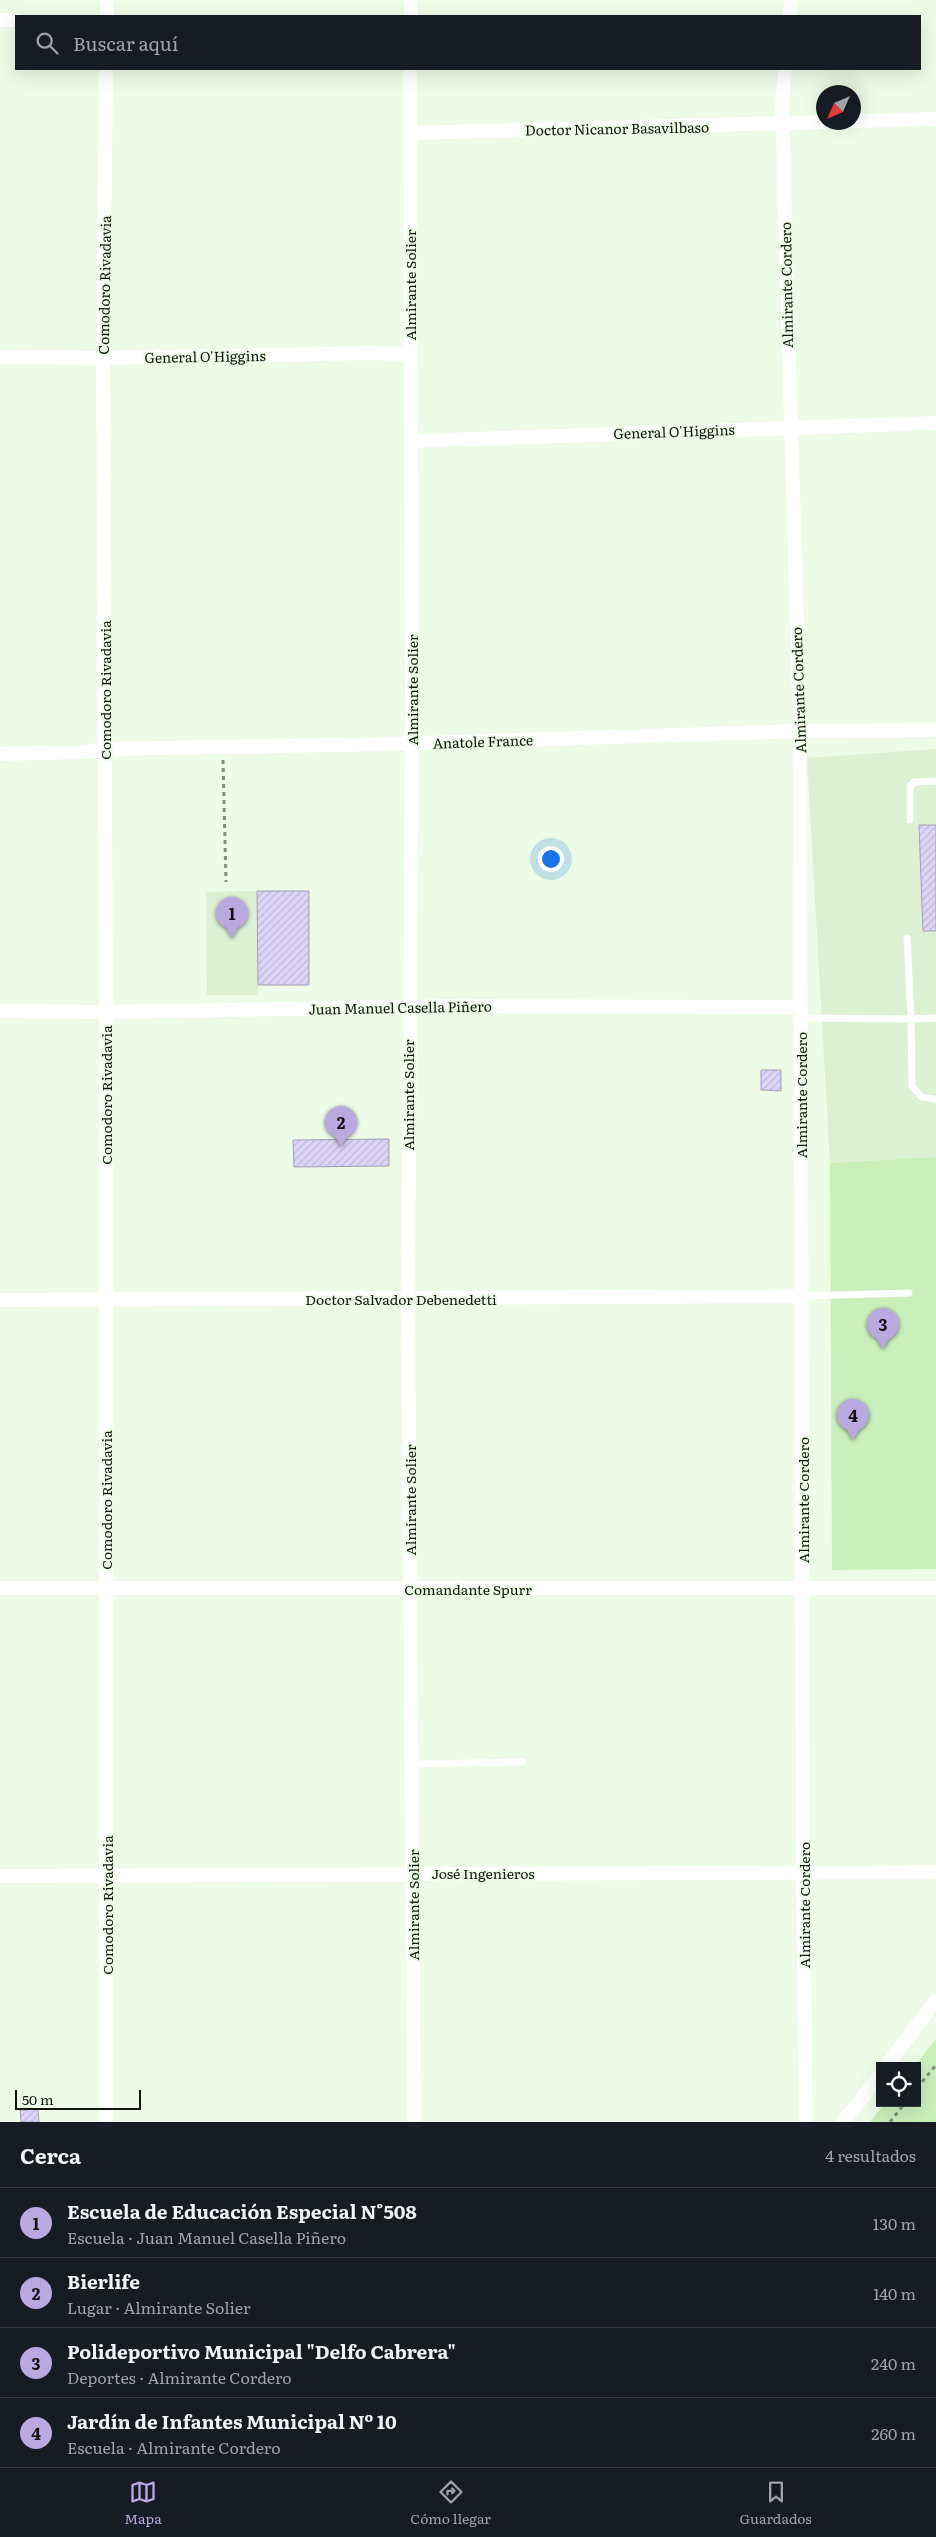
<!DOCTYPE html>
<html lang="es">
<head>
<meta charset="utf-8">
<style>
  body { margin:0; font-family:Literata,serif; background:#20242c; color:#f1f3f6 }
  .controls { position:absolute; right:15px; bottom:15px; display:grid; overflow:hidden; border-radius:0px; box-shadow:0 5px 20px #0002 }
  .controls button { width:45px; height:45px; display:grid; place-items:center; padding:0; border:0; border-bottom:1px solid #363941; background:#171b24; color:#f1f3f6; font:25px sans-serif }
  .compass { position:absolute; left:816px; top:85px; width:45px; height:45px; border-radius:50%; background:#171b24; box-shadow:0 5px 20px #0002; rotate:225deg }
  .scale { position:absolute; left:15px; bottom:12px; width:126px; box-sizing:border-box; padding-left:5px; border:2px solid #11170f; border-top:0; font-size:14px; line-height:18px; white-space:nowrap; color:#11170f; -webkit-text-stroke:4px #ecfce6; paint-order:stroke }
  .you { position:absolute; left:550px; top:858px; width:18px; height:18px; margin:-12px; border:4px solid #fff; border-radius:50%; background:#1a73e8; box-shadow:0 0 0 8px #1a73e833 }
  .badge { display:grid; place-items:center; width:32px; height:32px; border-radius:50%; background:#baa8e0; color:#111; font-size:16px; font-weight:700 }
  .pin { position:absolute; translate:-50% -41px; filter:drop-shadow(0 1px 2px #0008) }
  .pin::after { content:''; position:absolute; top:26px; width:18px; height:15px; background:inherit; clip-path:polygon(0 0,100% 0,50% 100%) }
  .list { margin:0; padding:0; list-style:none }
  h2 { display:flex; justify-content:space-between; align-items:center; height:65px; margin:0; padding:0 20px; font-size:21px }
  h2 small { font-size:16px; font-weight:400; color:#9ea1a6 }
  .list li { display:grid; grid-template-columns:32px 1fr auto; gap:15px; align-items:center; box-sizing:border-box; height:70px; padding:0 20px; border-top:1px solid #363941 }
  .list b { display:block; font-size:19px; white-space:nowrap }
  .list p { margin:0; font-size:16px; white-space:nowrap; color:#9ea1a6 }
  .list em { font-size:16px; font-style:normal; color:#9ea1a6 }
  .icon { flex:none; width:28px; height:28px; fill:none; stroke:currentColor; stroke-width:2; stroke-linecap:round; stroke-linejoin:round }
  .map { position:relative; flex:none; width:936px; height:2122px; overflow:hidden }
  .search { position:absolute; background:#171b24; box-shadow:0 5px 20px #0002; left:15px; right:15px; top:15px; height:55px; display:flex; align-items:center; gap:12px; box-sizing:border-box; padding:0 18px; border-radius:0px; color:#9ea1a6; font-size:19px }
  .sheet { height:345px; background:#171b24 }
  nav { display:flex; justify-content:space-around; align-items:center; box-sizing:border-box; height:70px; border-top:1px solid #363941; background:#171b24; font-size:14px; color:#9ea1a6 }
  nav a { display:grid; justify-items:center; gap:2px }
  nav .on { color:#baa8e0 }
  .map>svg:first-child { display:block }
  .built { fill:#dcf1d4 }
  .green { fill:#c9efbb }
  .building { fill:url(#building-hatch); stroke:#a49fb7 }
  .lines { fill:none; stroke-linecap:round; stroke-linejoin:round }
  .path { stroke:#838e7f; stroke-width:3; stroke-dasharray:4 4; stroke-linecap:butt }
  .service { stroke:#fff; stroke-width:7 }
  .minor { stroke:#fff; stroke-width:14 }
  .labels { text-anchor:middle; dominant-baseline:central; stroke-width:4; stroke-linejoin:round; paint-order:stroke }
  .street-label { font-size:14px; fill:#11170f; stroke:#ecfce6 }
</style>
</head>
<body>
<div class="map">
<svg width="936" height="2122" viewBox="0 0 936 2122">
  <defs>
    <pattern id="building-hatch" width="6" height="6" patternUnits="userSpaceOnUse" patternTransform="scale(1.25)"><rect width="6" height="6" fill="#ddd5f8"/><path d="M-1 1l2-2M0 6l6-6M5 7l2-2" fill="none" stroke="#bdb6d3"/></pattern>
  </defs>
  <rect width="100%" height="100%" fill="#ecfce6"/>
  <path class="built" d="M936,749V1157L830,1163L807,758Z
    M257,891L258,995H207L206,892Z"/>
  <path class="green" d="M936,1157V1569L832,1570L830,1163Z
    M936,2039V2122H870L885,2103H917V2066H915Z"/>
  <path class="building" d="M919,825H936V931H923Z
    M257,891H309V985H258Z
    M761,1070H781V1091L761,1090Z
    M389,1139V1166L294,1167L293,1140Z
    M38,2109L39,2122H21L20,2110Z"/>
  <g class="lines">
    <path class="path" d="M223,760L226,882
      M917,2088L936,2065
      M890,2122L905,2103"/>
    <path class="service" d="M910,820V786L914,782L936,781
      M907,938L911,1019L936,1018
      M801,1018L911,1019L912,1086L921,1097L936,1099
      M801,1296L909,1293
      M412,1764L522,1762"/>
    <path class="minor" d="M107,16V0
      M411,16V0
      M790,16L791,0
      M0,20H16
      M410,69L412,718L408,1299L414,2122
      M785,69L782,108L800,731L803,1871L806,2122
      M854,121L936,119
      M410,133L824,122
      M0,357L103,358L375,353L410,355
      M412,441L936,423
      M0,754L85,752L105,749L389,744L800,731L936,730
      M0,1011L106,1012L451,1006L800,1007
      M0,1300L801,1296
      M0,1588H936
      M0,1876L936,1872
      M886,2066L936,2001
      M106,2122V1012L103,358L106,69
      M843,2122L880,2075"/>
  </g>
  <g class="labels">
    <g class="street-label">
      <text transform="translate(617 128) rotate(-1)">Doctor Nicanor Basavilbaso</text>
      <text transform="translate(104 285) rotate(-89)">Comodoro Rivadavia</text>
      <text transform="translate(410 285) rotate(-90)">Almirante Solier</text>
      <text transform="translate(786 285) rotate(-91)">Almirante Cordero</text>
      <text transform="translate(205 356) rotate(-1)">General O'Higgins</text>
      <text transform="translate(674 431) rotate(-2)">General O'Higgins</text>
      <text transform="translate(105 690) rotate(-90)">Comodoro Rivadavia</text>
      <text transform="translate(412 690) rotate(-90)">Almirante Solier</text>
      <text transform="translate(798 690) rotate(-92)">Almirante Cordero</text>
      <text transform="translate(483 741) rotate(-2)">Anatole France</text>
      <text transform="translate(400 1007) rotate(-1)">Juan Manuel Casella Piñero</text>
      <text transform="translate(106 1095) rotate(-90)">Comodoro Rivadavia</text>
      <text transform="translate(408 1095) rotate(-90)">Almirante Solier</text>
      <text transform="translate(801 1095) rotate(-90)">Almirante Cordero</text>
      <text x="401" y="1299">Doctor Salvador Debenedetti</text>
      <text transform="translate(106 1500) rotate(-90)">Comodoro Rivadavia</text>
      <text transform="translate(410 1500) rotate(-90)">Almirante Solier</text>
      <text transform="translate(803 1500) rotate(-90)">Almirante Cordero</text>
      <text x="468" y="1589">Comandante Spurr</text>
      <text x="483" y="1873">José Ingenieros</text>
      <text transform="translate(107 1905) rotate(-90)">Comodoro Rivadavia</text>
      <text transform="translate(413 1905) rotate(-90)">Almirante Solier</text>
      <text transform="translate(804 1905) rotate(-90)">Almirante Cordero</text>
    </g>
  </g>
</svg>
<div class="controls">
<button><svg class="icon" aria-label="locate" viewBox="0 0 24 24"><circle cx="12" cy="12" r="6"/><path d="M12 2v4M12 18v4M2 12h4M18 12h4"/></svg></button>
</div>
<svg class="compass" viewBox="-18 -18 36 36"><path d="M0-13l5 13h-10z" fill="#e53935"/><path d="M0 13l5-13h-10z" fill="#9ea1a6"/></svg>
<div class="scale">50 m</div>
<div class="you"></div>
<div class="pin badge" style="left:232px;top:938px">1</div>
<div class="pin badge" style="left:341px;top:1147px">2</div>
<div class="pin badge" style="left:883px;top:1349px">3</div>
<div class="pin badge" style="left:853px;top:1440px">4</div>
<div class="search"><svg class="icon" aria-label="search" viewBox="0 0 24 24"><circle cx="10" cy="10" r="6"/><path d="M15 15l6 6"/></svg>Buscar aquí</div>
</div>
<section class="sheet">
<h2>Cerca<small>4 resultados</small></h2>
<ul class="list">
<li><span class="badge">1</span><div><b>Escuela de Educación Especial N°508</b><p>Escuela · Juan Manuel Casella Piñero</p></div><em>130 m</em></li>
<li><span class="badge">2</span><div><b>Bierlife</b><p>Lugar · Almirante Solier</p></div><em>140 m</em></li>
<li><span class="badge">3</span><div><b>Polideportivo Municipal &quot;Delfo Cabrera&quot;</b><p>Deportes · Almirante Cordero</p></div><em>240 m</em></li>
<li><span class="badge">4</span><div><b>Jardín de Infantes Municipal Nº 10</b><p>Escuela · Almirante Cordero</p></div><em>260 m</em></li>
</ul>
</section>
<nav>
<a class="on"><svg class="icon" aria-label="map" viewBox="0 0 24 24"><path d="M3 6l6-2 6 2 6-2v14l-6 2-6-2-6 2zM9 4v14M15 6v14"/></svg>Mapa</a>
<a><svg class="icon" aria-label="directions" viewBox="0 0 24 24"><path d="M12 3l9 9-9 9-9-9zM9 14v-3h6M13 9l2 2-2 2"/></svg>Cómo llegar</a>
<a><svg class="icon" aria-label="saved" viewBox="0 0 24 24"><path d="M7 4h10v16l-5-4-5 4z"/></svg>Guardados</a>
</nav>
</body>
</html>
